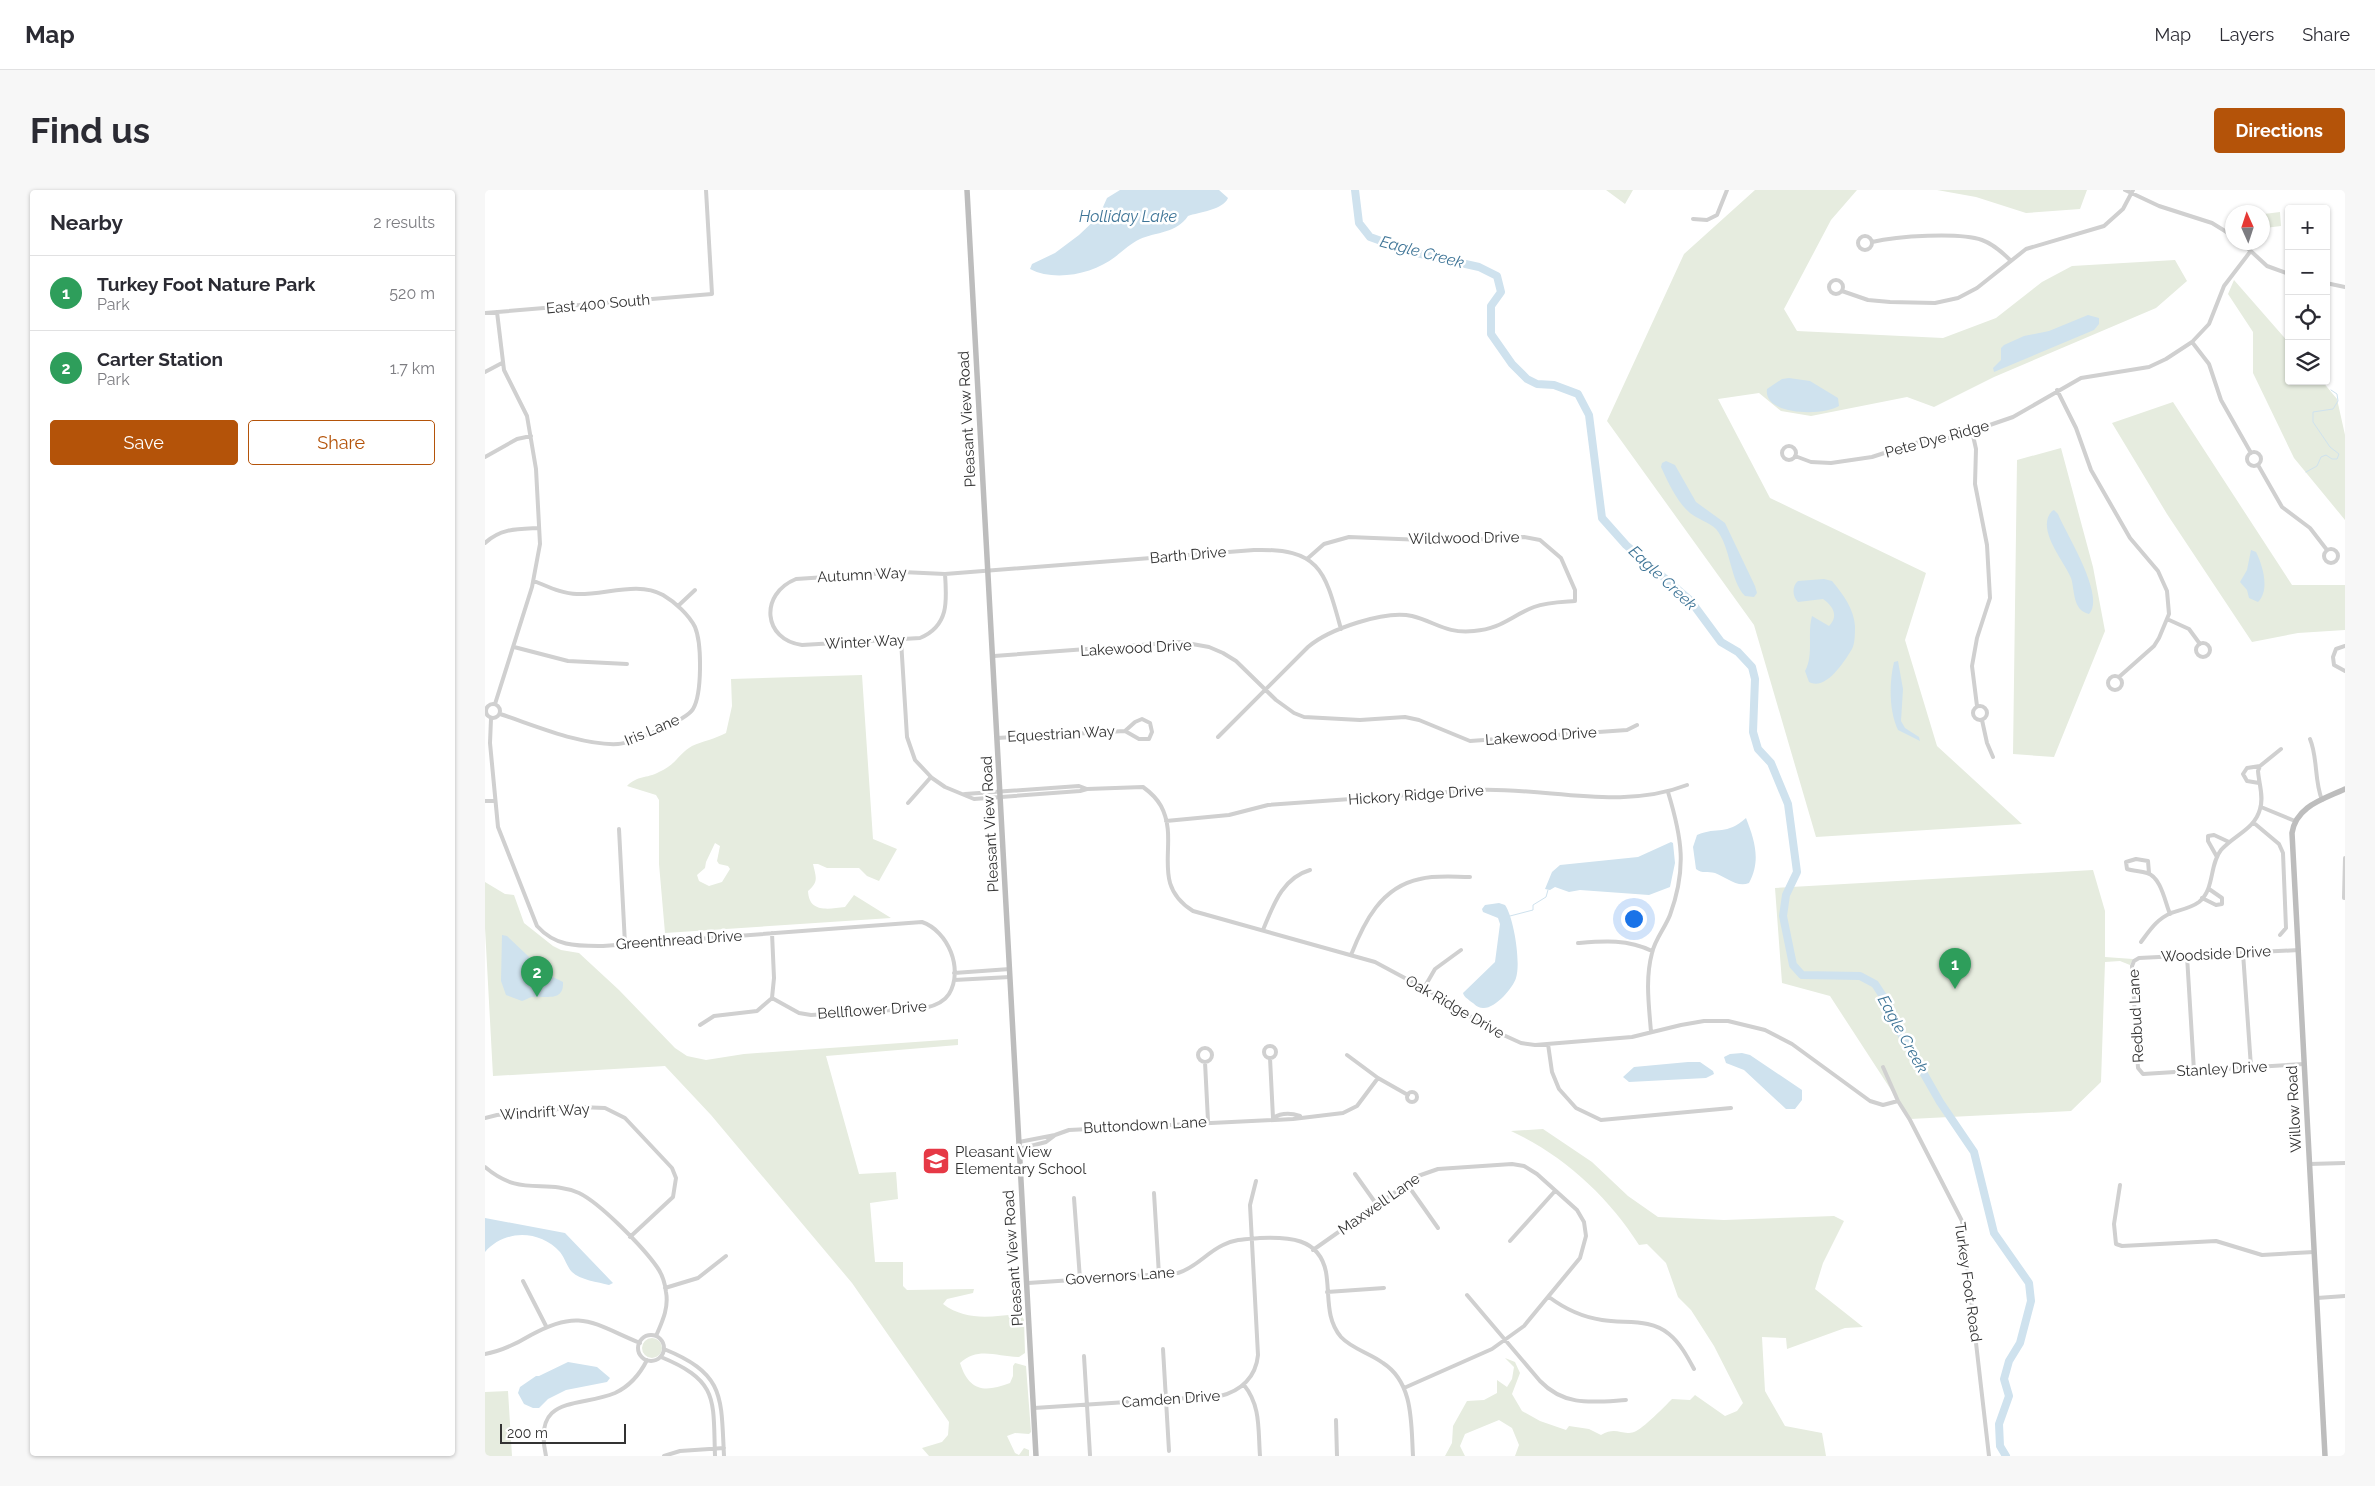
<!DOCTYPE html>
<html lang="en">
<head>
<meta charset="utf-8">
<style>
  body { margin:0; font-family:Raleway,sans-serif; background:#f7f7f7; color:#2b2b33 }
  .controls { position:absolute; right:15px; top:15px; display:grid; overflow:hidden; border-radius:5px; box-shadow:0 1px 4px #0004 }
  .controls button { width:45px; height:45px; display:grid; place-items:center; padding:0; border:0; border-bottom:1px solid #e1e1e2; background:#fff; color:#2b2b33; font:25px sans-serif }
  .compass { position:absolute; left:1740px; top:15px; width:45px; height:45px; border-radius:50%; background:#fff; box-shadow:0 1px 4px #0004; rotate:357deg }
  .scale { position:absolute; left:15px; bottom:12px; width:126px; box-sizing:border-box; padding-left:5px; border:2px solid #333; border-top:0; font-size:14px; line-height:18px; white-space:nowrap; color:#333; -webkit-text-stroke:4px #fff; paint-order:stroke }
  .you { position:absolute; left:1148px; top:728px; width:18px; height:18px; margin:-12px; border:4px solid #fff; border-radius:50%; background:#1a73e8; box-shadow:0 0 0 8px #1a73e833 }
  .badge { display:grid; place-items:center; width:32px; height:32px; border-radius:50%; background:#b45309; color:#fff; font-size:16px; font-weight:700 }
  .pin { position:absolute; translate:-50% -41px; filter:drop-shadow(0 1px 2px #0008) }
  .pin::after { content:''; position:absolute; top:26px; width:18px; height:15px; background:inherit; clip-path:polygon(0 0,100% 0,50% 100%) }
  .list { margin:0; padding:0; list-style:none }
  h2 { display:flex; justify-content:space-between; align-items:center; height:65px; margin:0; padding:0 20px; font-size:21px }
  h2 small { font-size:16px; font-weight:400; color:#7c7c81 }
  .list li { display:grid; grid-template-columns:32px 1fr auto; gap:15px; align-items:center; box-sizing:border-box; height:75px; padding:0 20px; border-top:1px solid #e1e1e2 }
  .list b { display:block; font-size:19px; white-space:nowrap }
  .list p { margin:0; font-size:16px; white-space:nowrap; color:#7c7c81 }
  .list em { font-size:16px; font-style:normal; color:#7c7c81 }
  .actions { display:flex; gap:10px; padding:15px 20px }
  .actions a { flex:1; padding:11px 0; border:1px solid #b45309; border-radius:5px; text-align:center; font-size:18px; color:#b45309 }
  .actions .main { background:#b45309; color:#fff }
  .icon { flex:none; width:28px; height:28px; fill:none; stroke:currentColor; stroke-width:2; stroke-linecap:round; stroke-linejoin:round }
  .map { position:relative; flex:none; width:1860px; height:1266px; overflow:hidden; border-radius:5px }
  header { display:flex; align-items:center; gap:30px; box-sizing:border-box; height:70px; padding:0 25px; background:#fff; border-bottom:1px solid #e1e1e2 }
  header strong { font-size:24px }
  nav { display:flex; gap:28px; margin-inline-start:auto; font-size:18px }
  .intro { display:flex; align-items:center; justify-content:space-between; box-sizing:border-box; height:120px; padding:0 30px }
  h1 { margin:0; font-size:35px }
  .button { padding:12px 22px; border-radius:5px; background:#b45309; color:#fff; font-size:18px; font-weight:700 }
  main { display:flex; gap:30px; padding:0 30px }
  aside { flex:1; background:#fff; border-radius:5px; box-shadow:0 1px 4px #0004 }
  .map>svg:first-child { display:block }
  .green { fill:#e6ecdf; fill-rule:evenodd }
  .water { fill:#cfe2ee }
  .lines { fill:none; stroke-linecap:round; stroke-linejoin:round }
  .stream { stroke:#cfe2ee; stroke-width:1 }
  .river { stroke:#cfe2ee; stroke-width:8 }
  .street { stroke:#d0d0d0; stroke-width:4 }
  .secondary { stroke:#bdbdbd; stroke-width:5.5 }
  .labels { text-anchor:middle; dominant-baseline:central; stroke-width:5; stroke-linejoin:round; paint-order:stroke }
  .street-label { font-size:15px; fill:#333; stroke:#fff }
  .poi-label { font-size:15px; fill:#333; stroke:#fff; text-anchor:start }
  .water-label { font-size:16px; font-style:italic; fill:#3f7597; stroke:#fff }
</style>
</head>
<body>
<header>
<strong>Map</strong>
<nav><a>Map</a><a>Layers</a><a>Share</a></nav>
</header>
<div class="intro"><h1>Find us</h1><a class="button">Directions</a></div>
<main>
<aside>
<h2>Nearby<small>2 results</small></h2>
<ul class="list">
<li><span class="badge" style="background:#2e9e5b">1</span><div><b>Turkey Foot Nature Park</b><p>Park</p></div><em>520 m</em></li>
<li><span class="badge" style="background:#2e9e5b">2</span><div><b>Carter Station</b><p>Park</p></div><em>1.7 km</em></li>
</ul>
<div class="actions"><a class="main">Save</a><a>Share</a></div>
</aside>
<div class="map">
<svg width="1860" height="1266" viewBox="0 0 1860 1266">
  <rect width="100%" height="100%" fill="#fff"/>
  <path class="green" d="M1121,0H1148L1140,14Z
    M1270,0H1372L1346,30L1299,119L1312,141L1458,148L1511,128L1557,92L1587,76L1690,70L1702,91L1671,118L1509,187L1449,217L1422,207L1326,226L1296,221L1274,203L1233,209L1285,308L1441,383L1420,450L1452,556L1537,634L1331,647L1269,435L1122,231L1199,64Z
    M1452,0H1602L1595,19L1541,23L1491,7Z
    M1795,22L1796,36L1780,38L1779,24Z
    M1749,90L1804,153V191H1837L1852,209L1860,245V330L1809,268L1768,183V142L1743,104Z
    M1688,212L1807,395H1860V440L1813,443L1767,452L1682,324L1627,233Z
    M1576,258L1608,377L1620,441L1569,567L1528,564L1532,270Z
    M377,485L388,649L412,659L394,691L382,686L374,678H342L333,674H328C331,687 334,692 323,701C324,723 343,719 360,717L369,705L406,728L180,743L174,674V610L171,605L142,596C153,585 161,589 174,582C191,575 194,563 207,556C218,551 230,549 241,543L247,516L246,489ZM230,653L235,656L232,671L234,674L243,676L245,679L237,692L224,696L214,691L212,685L220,678L221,672Z
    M1608,680L1620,721V767L1648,769L1645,775L1635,771L1620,772L1616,892L1586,921L1425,929L1345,806L1297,793L1290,698Z
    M0,692L20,704L29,705L39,733L68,756L76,760L94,763L134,800L190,858L202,866L221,870L259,864L473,849V855L341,866L374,984L411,982L413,1009L385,1013L390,1072H418V1096L422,1100L489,1099L488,1103L462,1109L458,1114C481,1131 505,1127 532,1124L537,1126L539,1130L540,1163L534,1167C513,1167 493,1156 475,1173C484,1201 499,1203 525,1193L528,1186V1176L530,1173L541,1176L546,1242L544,1244L530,1243L522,1246L530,1263L534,1265L539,1258L544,1260V1266H444L437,1258L457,1252L463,1245L464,1232L367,1093L226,925L180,876L8,886L0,738Z
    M1058,939L1107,972L1143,1006L1173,1027L1239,1030L1349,1026L1359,1031L1338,1073L1330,1099L1378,1137L1360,1138L1302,1159L1301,1148L1277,1147L1280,1201L1300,1236L1337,1243L1341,1266H1030L1034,1255L1027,1238L1014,1230L980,1244L975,1256L980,1266H960L967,1253L968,1236L982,1211L999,1210L1012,1203V1190L1022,1197L1027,1189L1029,1177L1020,1168L1030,1172L1035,1183L1027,1204L1037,1221L1055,1231L1081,1240L1084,1236L1104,1239L1116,1245C1132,1236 1136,1246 1149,1242C1158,1239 1180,1216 1187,1209L1205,1210L1210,1205L1240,1226L1252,1221L1258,1213L1229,1156L1206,1120L1193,1107L1181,1073L1162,1054L1154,1055C1123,1006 1078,965 1026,941Z
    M157 1158a10 10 0 1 1 20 0a10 10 0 1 1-20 0Z
    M23,1201L27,1266H0V1202Z"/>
  <path class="water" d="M635,0H734L743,8C738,20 714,22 703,26C692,43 671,42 655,49C645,54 639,60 630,67C608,84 570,92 545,79L547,74L570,63L594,45L614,26L622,8Z
    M1603,125L1614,128V134L1609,140L1509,182L1508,178L1516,170V158L1519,155L1539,146L1564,141Z
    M1304,188L1325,191L1353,208L1354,216C1339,226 1278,226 1282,199L1297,189Z
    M1181,271L1190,275L1211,312L1240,333L1270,396L1272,403L1269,407L1260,406C1245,391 1246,357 1231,339C1224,332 1212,329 1205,323C1192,312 1183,292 1176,277L1177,273Z
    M1567,321L1569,320L1573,324C1581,344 1621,406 1604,424C1587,420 1590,400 1586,388C1580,372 1550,339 1567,321Z
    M1766,360L1771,362C1778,376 1785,400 1773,412L1764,408L1762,400L1755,392L1762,380Z
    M1339,389L1347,391C1358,404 1369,419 1370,436C1370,443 1370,454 1367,459C1359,472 1341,501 1324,492L1320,481C1329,465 1322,443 1327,426L1344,436C1354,426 1348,416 1338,409L1313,412C1307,406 1307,396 1313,391Z
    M1413,471L1418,499L1416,531L1420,538L1434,547L1435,551L1413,540C1404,521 1404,493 1409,472Z
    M1261,628C1270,651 1276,671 1264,693C1252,698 1241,687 1230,683C1223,681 1217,684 1211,679L1208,657L1212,645C1233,636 1241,646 1261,628Z
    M1186,652L1188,653L1190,673L1185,697L1164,705L1095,700L1084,702L1070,697L1065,700L1060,699L1067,682L1075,675L1153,667Z
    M1014,713L1020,715C1029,728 1036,773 1031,788C1028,798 1010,819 998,818C992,818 990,814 985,811C982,808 979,807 978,803L1010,772L1015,734L1013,728L998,722L997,719L1000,715Z
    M17,745L22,746L62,784L78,792C79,813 60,805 48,807C44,807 41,810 37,811L21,805L16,791Z
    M1257,863L1265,865L1317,900V910L1310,919H1301L1259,880L1241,873L1239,867L1245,864Z
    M1203,872H1215L1228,881L1229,884L1221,888L1144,892L1138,887L1149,877Z
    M0,1028L80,1043L128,1093L124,1095C113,1092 95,1090 87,1082C82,1077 80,1068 75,1062C55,1040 20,1039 0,1062Z
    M83,1172L112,1177L125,1188L122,1192L81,1200L63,1209L54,1218H48L39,1214L33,1203L35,1197L51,1186H54Z"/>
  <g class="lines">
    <path class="stream" d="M1821,282L1832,276L1836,267L1841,265L1847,269H1852L1854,264L1845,257L1828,232V222L1848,219L1853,211L1852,204L1846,200
      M1025,726L1048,720V715L1061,707L1063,700"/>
    <path class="river" d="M870,0L874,33L885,47L927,62L994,77L1012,86L1016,102L1006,116V144L1027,174L1042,189L1052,194L1069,195L1093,204L1104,225L1117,328L1141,355L1205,410L1236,452L1253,462L1267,477L1270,489L1268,542L1273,559L1286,573L1303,614L1312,682L1301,705L1298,726L1308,775L1317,785L1375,786L1390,794L1405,817L1415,842L1455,912L1489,962L1509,1043L1544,1093L1546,1111L1535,1153L1524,1171L1519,1189L1524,1206L1514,1234L1515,1256L1521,1266"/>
    <path class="street" d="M1640,0L1674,16L1727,33L1748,46
      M1208,29L1222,30L1232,25L1242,0
      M1373 53a7 7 0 1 1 14 0a7 7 0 1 1-14 0Z
      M1387,52C1412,46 1474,42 1497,50C1508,54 1517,62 1525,70
      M1756,52L1782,76L1804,84
      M1344 97a7 7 0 1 1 14 0a7 7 0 1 1-14 0Z
      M1841,93L1860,97
      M1357,101L1383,110L1405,112L1450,113L1473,108L1492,98L1541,59L1619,36L1638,19L1648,0
      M0,123L227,104L221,0
      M1707,152L1724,174L1736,210L1766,263
      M0,182L17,173
      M1572,200L1591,238L1606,280L1645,348L1673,381L1682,401L1684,424L1674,448L1669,456L1634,487
      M1487,241L1491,259L1490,294L1502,355L1505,408L1492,448L1487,476L1492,516
      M1297 263a7 7 0 1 1 14 0a7 7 0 1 1-14 0Z
      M1762 269a7 7 0 1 1 14 0a7 7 0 1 1-14 0Z
      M1310,266L1326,272L1346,273L1387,267L1430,253L1470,247L1528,227L1596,188L1664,177L1681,169L1707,152L1724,134L1739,96L1765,62
      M0,267L32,249L46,246
      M1773,275L1797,317L1825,338L1842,360
      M0,353C16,338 33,339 54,338
      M1839 366a7 7 0 1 1 14 0a7 7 0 1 1-14 0Z
      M460,384C462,411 464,436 435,448L317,455C278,450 274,404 311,389L417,382L460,384L769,360C836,358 840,382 856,439
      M193,416L210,400
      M1682,429L1704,439L1715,454
      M416,450L422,547L430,570L447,588L460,597L489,609L595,601L602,599L658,597C665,602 672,609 676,616C696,653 663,693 708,721L890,772L957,808L1003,838L1036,853L1050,855L1147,847L1196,835L1219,831H1243L1280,840L1307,854L1385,911L1398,915L1413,911
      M1711 460a7 7 0 1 1 14 0a7 7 0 1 1-14 0Z
      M1860,456L1851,459L1848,467L1849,475L1860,481
      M29,457L83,471L142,474
      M509,466L696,452L724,457L738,463L751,471L791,510L809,523L819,527L875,530L920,527L934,530L985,551L1142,540L1152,535
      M1623 493a7 7 0 1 1 14 0a7 7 0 1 1-14 0Z
      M1 521a7 7 0 1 1 14 0a7 7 0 1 1-14 0Z
      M10,514L47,397L55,354L51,279L42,226L19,180L12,122
      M1488 523a7 7 0 1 1 14 0a7 7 0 1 1-14 0Z
      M15,524C49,535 97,556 133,554C146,553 202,530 208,519C217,504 217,454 210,437C204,425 190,412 178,405C153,391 120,405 92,404C77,404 62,396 49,391
      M6,529L5,553L13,637L52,736C71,757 92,756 118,756L437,732C463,741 479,779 464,804C459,812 449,816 440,818L326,825L314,823L287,808
      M1497,530L1502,553L1508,567
      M733,547L823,457C844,439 900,420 927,426C951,432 961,444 989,441C1016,439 1026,426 1049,417C1062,412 1076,412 1090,411V400L1076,368L1055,350L1039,347L963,351L864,347L839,354L822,369
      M512,548L640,541L654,549H664L667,542L665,533L657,529L650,532L640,541
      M1825,549C1833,568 1829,590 1837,610
      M1774,593L1762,591L1758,584L1762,578L1775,576
      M480,604L594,596L602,599
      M0,611H9
      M423,613L446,587
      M1776,617L1810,631
      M681,631L744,625L783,615L992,600C1062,597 1135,621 1202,595
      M1769,633L1794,654L1798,663L1801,738L1795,745
      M134,639L140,754
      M1732,667L1723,651V646L1729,645L1744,652
      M1664,683L1663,671L1651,669L1641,672L1642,679C1648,681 1655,681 1662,683C1676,687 1680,712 1685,724
      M1717,708L1731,715L1737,714V708L1724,699
      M1859,708L1860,668
      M778,740C788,716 797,688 825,680
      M1656,752C1665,740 1672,729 1686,723C1695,720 1706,718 1714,712C1730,699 1724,675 1736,660C1749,645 1770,639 1775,619C1779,607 1774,594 1773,581L1775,576L1796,559
      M1093,753C1119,751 1142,749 1167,761
      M1814,760L1654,768L1649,771L1647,776L1653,878L1658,884L1819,874
      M1758,763L1766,877
      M866,765C879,732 896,697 935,689C951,685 969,687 985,687
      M1702,766L1709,881
      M469,783L525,779
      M469,790L525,787
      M939,798L950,779L976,760
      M215,835L229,826L272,821L287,808L289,788L287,743
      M1166,842C1164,816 1160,789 1167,763C1170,749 1180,738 1185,725C1202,678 1197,648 1183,602
      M1063,854L1067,882L1074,899L1091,918L1116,930L1246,918
      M779 862a6 6 0 1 1 12 0a6 6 0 1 1-12 0Z
      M713 865a7 7 0 1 1 14 0a7 7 0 1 1-14 0Z
      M862,865L893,888L923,905
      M785,868L788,928
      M720,872L723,931
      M1398,877L1413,911L1425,930L1477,1031L1504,1266
      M922 907a5 5 0 1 1 10 0a5 5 0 1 1-10 0Z
      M0,928L12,925L94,917L120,918L140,928L187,978L191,988L188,1007L145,1047
      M788,928C796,923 806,923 815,926
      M534,952L570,945L584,940L808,929L858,923L872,916L893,888
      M534,959L561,952L569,946
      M1824,974L1860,973
      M0,977C36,1008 59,988 94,1003C115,1013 158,1057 172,1077C177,1084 180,1093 181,1102C184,1118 177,1132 171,1146
      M870,984L892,1015
      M922,994L953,1038
      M1635,995L1629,1034L1631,1054L1637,1056L1731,1051L1777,1065L1829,1062
      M669,1003L674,1085
      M589,1008L595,1089
      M1025,1051L1070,1001
      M828,1060L933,986L953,979L1027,974L1039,976L1052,984L1092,1020L1099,1032L1101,1046L1095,1068L1039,1136L1007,1159L919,1198
      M38,1091L61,1136
      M543,1093L693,1083C712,1077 721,1063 738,1055C749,1049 762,1049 775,1048C802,1047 834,1047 841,1082C845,1105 840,1128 856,1147C867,1159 885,1163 898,1173C929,1193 926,1234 928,1266
      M180,1098L213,1088L241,1066
      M842,1102L899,1098
      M982,1105L1055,1191C1080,1217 1108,1212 1141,1210
      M1064,1107C1080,1119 1097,1127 1117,1130C1140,1134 1165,1128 1184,1144C1195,1153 1202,1166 1209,1179
      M1832,1108L1860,1106
      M153 1158a13 13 0 1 1 26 0a13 13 0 1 1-26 0Z
      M179,1159C240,1184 236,1206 239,1266
      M678,1159L684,1261
      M0,1164C17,1161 31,1154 46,1145C95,1118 107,1133 155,1153
      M599,1166L605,1265
      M176,1167C234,1191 228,1209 230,1266
      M759,1195C776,1216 773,1240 775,1266
      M549,1218L735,1206C756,1201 771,1187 773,1165L765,1015L771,991
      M851,1230L852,1266
      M61,1266C47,1204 94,1218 130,1203C145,1196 155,1184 162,1170
      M179,1266L195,1261L239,1258"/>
    <path class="secondary" d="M482,0L551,1266
      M1840,1266L1807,643C1811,616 1839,609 1860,599"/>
  </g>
  <defs>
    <g id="school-square" transform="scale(1.4375)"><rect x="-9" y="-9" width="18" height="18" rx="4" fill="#e63946" stroke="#fff"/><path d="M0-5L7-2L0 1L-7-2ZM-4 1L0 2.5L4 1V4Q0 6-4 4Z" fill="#fff"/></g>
  </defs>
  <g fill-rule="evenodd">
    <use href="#school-square" x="451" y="971"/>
  </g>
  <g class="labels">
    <g class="street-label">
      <text transform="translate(113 114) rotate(-5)">East 400 South</text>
      <text transform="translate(482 229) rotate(-93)">Pleasant View Road</text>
      <text transform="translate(1452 249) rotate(-15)">Pete Dye Ridge</text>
      <text transform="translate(979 348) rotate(-1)">Wildwood Drive</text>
      <text transform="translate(703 365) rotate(-5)">Barth Drive</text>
      <text transform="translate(377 385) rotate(-3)">Autumn Way</text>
      <text transform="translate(380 452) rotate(-3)">Winter Way</text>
      <text transform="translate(651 458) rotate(-3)">Lakewood Drive</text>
      <text transform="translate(167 540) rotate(-23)">Iris Lane</text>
      <text transform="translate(576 544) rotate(-3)">Equestrian Way</text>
      <text transform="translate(1056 546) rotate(-4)">Lakewood Drive</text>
      <text transform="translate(931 605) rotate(-4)">Hickory Ridge Drive</text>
      <text transform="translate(505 634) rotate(-93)">Pleasant View Road</text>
      <text transform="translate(194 750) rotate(-4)">Greenthread Drive</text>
      <text transform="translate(1731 764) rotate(-3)">Woodside Drive</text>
      <text transform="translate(970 817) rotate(30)">Oak Ridge Drive</text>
      <text transform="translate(387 820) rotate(-4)">Bellflower Drive</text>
      <text transform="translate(1651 826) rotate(-93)">Redbud Lane</text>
      <text transform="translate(1737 879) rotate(-3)">Stanley Drive</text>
      <text transform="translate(1809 919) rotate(-93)">Willow Road</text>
      <text transform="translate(60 922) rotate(-4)">Windrift Way</text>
      <text transform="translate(660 935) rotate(-3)">Buttondown Lane</text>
      <text transform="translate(894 1014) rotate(-35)">Maxwell Lane</text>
      <text transform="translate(528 1068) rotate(-94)">Pleasant View Road</text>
      <text transform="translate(635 1086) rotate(-4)">Governors Lane</text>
      <text transform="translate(1483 1092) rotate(82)">Turkey Foot Road</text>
      <text transform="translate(686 1209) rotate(-4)">Camden Drive</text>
    </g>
    <g class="poi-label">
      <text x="470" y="962">Pleasant View<tspan x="470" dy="17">Elementary School</tspan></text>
    </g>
    <g class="water-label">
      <text x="643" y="26">Holliday Lake</text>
      <text transform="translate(937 62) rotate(15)">Eagle Creek</text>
      <text transform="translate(1178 388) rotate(43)">Eagle Creek</text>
      <text transform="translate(1418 844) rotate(61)">Eagle Creek</text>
    </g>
  </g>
</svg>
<div class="controls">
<button>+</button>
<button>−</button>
<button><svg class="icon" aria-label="locate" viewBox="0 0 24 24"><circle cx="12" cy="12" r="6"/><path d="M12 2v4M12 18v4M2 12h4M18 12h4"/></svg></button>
<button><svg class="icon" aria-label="layers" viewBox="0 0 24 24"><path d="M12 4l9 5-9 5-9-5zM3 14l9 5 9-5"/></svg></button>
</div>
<svg class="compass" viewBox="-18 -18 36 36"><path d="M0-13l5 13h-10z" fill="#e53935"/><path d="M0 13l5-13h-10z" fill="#7c7c81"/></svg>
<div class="scale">200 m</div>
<div class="you"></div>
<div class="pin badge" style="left:1470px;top:799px;background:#2e9e5b">1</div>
<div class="pin badge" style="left:52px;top:807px;background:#2e9e5b">2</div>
</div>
</main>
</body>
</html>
